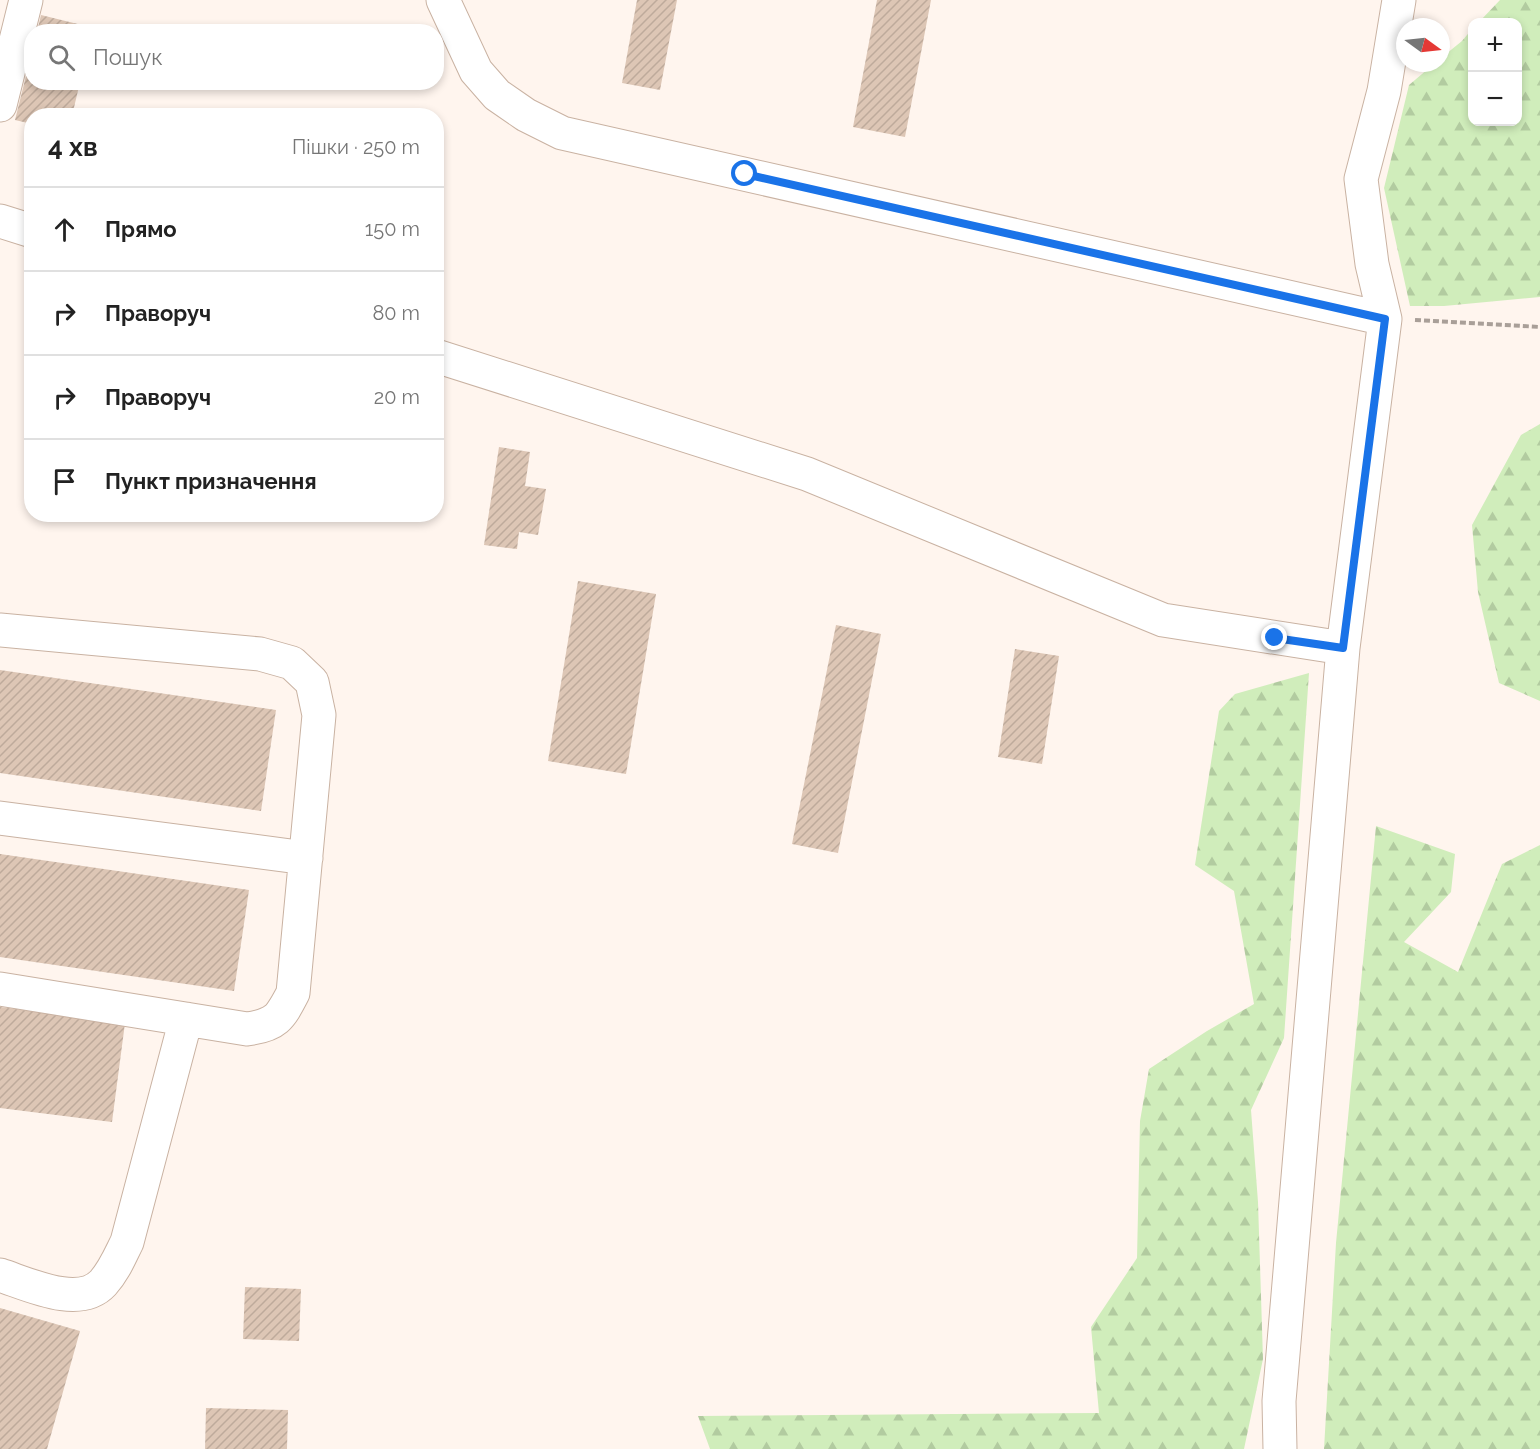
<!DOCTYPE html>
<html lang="uk">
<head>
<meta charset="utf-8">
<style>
  body { margin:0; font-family:Raleway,sans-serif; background:#f2f2f2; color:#222 }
  .controls { position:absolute; right:18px; top:18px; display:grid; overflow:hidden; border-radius:12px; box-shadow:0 3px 9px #0003 }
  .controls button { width:54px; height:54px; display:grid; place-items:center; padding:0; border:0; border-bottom:2px solid #e0e0e0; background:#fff; color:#222; font:30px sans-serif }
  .compass { position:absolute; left:1396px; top:18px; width:54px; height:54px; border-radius:50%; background:#fff; box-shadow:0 3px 9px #0003; rotate:105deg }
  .stop { position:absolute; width:18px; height:18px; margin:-14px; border:4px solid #1a73e8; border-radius:50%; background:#fff }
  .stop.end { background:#1a73e8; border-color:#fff; box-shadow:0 2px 6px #0008 }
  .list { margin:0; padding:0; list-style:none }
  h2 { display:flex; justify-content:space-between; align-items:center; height:78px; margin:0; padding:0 24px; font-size:26px }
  h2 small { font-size:20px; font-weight:400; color:#767676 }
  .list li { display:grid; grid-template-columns:39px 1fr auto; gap:18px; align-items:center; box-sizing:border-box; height:84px; padding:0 24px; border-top:2px solid #e0e0e0 }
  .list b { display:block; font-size:22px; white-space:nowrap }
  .list em { font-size:20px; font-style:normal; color:#767676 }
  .icon { flex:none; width:33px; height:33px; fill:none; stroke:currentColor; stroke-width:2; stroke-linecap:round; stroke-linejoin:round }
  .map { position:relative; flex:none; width:1540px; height:1449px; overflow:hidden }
  .search { position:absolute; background:#fff; box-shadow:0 3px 9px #0003; left:24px; top:24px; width:420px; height:66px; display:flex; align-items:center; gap:15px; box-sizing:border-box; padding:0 21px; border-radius:24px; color:#767676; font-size:22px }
  .panel { position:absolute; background:#fff; box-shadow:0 3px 9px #0003; left:24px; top:108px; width:420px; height:414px; border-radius:24px }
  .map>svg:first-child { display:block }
  .forest { fill:url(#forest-firs) }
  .building { fill:url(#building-hatch) }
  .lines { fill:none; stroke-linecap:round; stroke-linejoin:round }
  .minor-casing { stroke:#c9b2a2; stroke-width:35 }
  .path { stroke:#a99f98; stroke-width:4; stroke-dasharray:6 3; stroke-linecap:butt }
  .minor { stroke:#fff; stroke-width:33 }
  .route { stroke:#1a73e8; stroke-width:8 }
</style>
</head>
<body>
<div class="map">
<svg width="1540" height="1449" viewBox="0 0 1540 1449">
  <defs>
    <pattern id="forest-firs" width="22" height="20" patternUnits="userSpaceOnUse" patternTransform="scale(1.5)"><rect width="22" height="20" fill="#d0edbb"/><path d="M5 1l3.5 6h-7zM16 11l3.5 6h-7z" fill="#b2cba0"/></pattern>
    <pattern id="building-hatch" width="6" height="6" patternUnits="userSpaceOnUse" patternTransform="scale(1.5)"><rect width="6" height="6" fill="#ddc6b5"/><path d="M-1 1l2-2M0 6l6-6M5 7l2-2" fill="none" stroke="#beaa9b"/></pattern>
  </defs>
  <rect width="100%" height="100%" fill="#fff5ee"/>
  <path class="forest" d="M1500,0H1540V297L1444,306H1410L1384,188L1409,85L1435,63H1441V58L1462,41L1472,29V122H1518V22H1479Z
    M1540,424V701L1499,683L1478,592L1472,525L1521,435Z
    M1309,673L1284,1038L1251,1110L1258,1202L1263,1359L1244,1449H710L698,1416L1099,1413L1091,1327L1137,1258L1140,1121L1149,1069L1207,1031L1254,1004L1234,891L1195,865L1219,711L1235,694Z
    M1376,826L1455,854L1451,892L1404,942L1458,972L1502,864L1540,845V1449H1324L1336,1243Z"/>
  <path class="building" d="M637,0H677L660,90L622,83Z
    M877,0H931L905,137L853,127Z
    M41,15L94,28L93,32H37Z
    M31,56L32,82H80L72,116H32V124L15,120Z
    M499,447L530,452L525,486L546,489L538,535L519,532L517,549L484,545Z
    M578,581L656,594L626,774L548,761Z
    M836,625L881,634L838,853L792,844Z
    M1015,649L1059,656L1042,764L998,757Z
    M0,670L276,710L261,811L0,773Z
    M0,854L249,890L234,991L0,957Z
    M0,1007L125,1023L112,1122L0,1108Z
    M245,1287L301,1289L299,1341L243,1339Z
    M0,1308L80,1331L47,1449H0Z
    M206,1408L288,1410L287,1449H205Z"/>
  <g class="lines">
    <g class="minor-casing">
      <path id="minor" d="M443,0L476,71L497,95L526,115L562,133L1385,319
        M0,105L26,0
        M0,221L32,231
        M436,356L807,474L1163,620L1343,648
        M0,630L260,654L292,663L312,682L319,715L293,993C280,1018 276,1025 247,1029L0,989
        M0,818L306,858
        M0,1275C28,1284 79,1309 103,1283C114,1271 120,1256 127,1242L186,1019
        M1280,1449L1279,1401L1343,648L1385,319L1372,264L1361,179L1384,91L1399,0"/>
    </g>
    <path class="path" d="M1415,320L1540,327"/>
    <use href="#minor" class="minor"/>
  </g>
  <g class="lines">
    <path class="route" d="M745,174L1385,319L1343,648L1275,638"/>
  </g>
</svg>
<div class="controls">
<button>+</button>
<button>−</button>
</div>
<svg class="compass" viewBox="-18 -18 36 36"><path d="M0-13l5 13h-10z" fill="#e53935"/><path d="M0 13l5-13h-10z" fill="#767676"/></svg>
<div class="stop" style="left:745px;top:174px"></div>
<div class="stop end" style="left:1275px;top:638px"></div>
<div class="search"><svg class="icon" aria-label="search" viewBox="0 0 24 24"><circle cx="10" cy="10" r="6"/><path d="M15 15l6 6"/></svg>Пошук</div>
<section class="panel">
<h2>4 хв<small>Пішки · 250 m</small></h2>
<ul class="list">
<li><svg class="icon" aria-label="ahead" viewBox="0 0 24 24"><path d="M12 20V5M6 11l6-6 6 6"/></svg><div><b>Прямо</b></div><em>150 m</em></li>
<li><svg class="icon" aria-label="right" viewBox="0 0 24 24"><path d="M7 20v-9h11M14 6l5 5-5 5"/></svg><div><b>Праворуч</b></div><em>80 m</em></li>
<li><svg class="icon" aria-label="right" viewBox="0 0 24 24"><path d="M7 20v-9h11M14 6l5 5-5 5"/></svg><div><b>Праворуч</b></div><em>20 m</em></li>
<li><svg class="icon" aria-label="arrive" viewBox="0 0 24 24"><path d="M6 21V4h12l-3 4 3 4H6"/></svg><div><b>Пункт призначення</b></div></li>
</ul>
</section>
</div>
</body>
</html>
